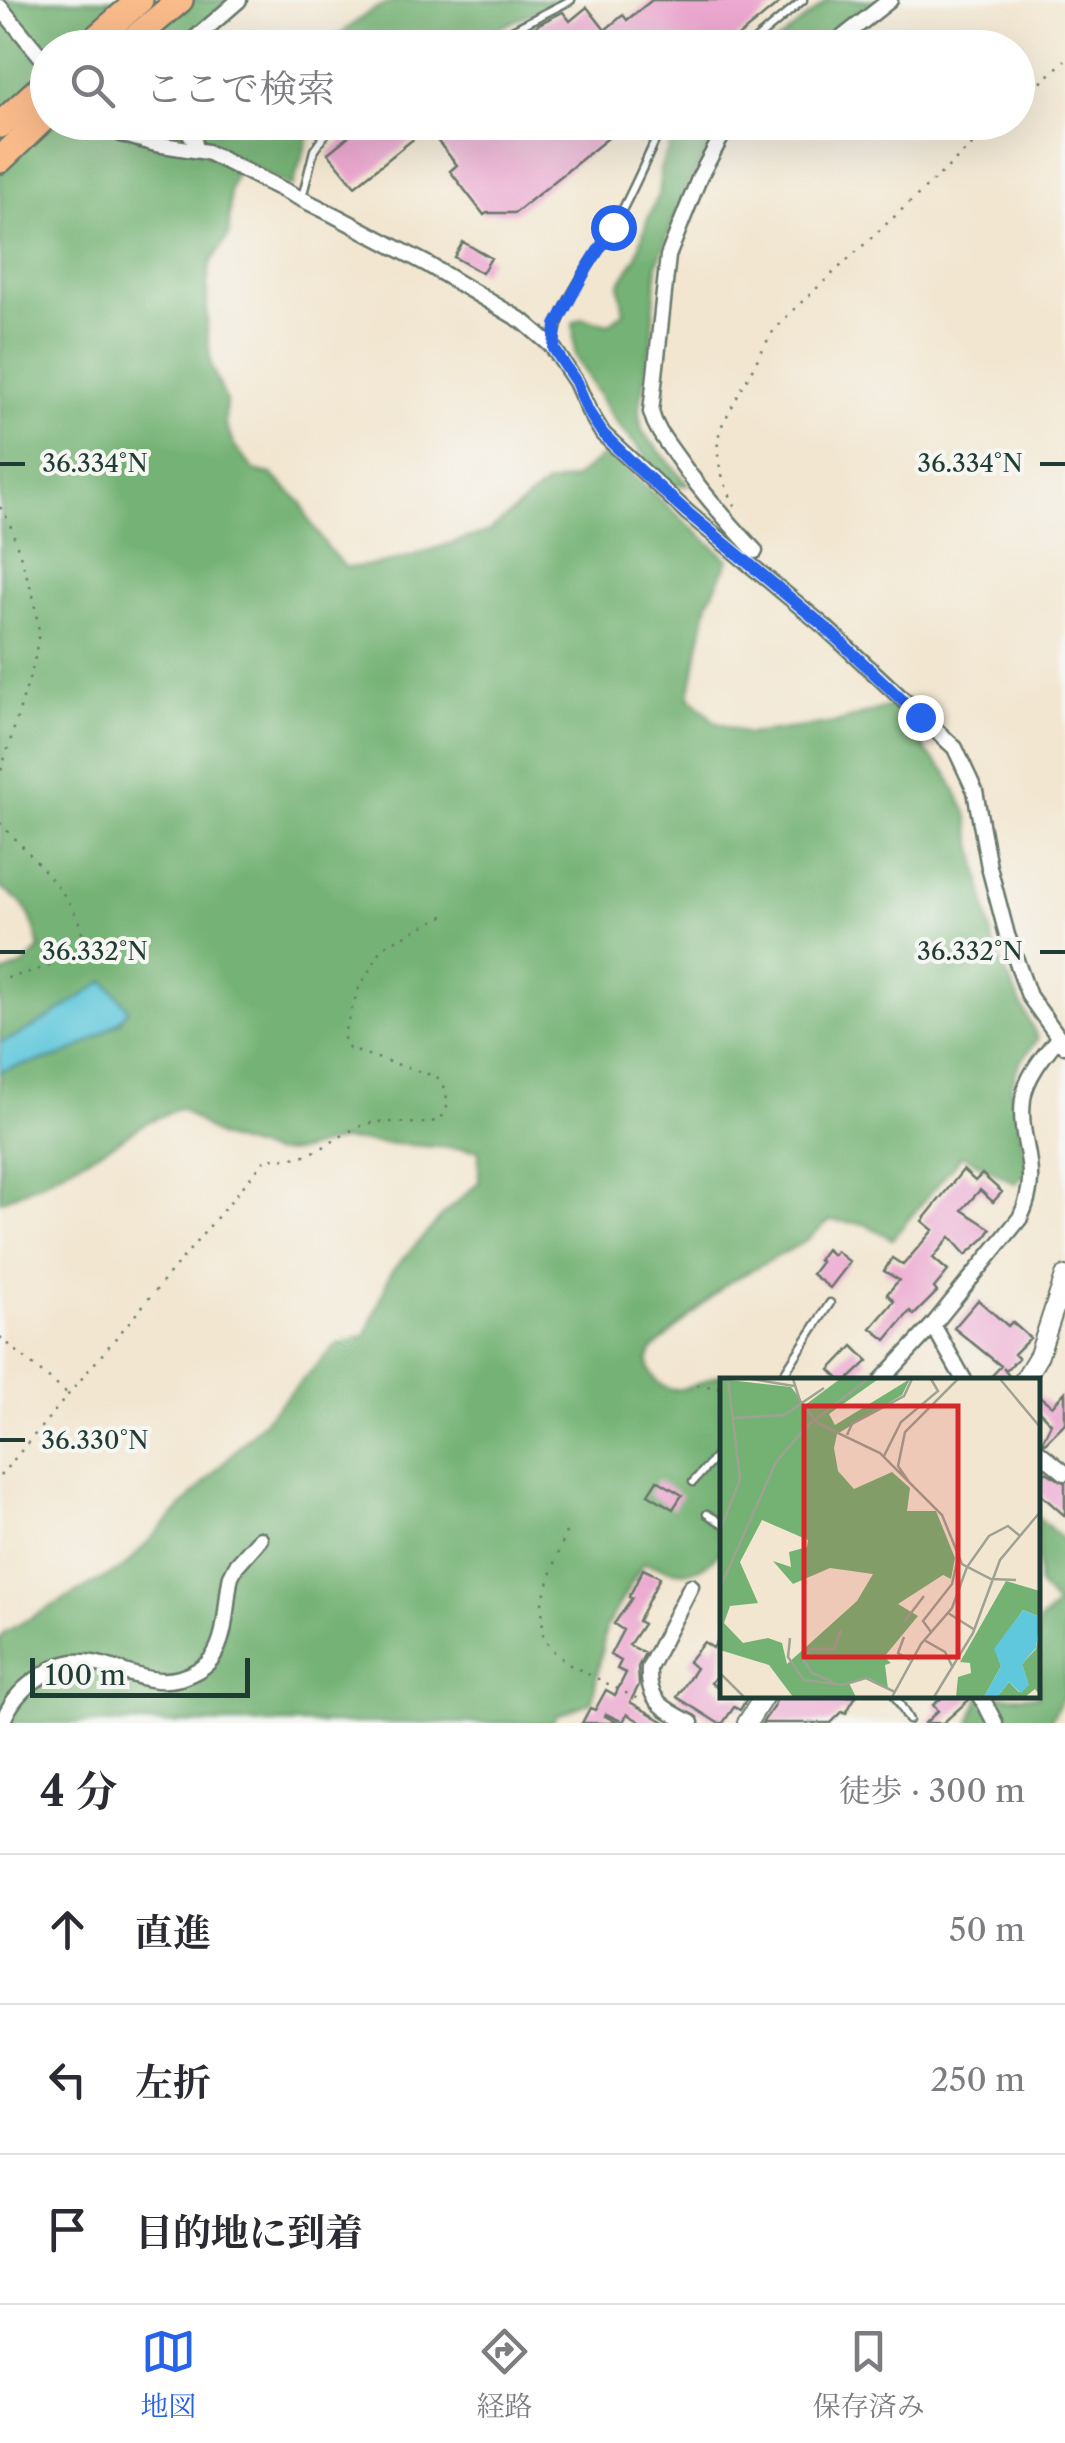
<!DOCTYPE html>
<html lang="ja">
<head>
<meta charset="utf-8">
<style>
  body { margin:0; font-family:"Libre Caslon Text","Noto Serif JP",serif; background:#f2f2f3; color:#2b2b33 }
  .scale { position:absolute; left:30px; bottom:25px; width:220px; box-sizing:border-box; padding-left:10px; border:5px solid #1f3d34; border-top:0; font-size:28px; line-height:35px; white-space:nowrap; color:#1f3d34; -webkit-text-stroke:8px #f6f6f2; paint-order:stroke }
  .stop { position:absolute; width:30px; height:30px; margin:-22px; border:8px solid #2563eb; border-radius:50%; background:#fff }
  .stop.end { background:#2563eb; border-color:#fff; box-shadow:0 2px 10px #0008 }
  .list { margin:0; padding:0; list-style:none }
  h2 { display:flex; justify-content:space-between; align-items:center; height:130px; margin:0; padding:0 40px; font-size:42px }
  h2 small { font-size:32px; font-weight:400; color:#7c7c81 }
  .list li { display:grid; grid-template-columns:65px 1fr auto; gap:30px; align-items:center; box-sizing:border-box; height:150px; padding:0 40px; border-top:2px solid #e1e1e2 }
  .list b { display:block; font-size:38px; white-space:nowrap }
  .list em { font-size:32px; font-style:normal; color:#7c7c81 }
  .icon { flex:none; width:55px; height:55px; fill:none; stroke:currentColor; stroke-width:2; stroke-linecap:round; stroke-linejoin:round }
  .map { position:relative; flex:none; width:1065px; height:1723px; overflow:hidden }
  .search { position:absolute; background:#fff; box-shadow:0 10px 40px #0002; left:30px; right:30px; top:30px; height:110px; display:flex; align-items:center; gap:25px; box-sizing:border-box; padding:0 35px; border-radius:55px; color:#7c7c81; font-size:38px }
  .sheet { height:580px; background:#fff }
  nav { display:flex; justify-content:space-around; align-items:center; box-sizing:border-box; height:140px; border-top:2px solid #e1e1e2; background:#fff; font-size:28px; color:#7c7c81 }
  nav a { display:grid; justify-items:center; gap:5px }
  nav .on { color:#2563eb }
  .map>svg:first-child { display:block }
  .forest { fill:#74b274; stroke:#4a7854; stroke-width:2.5 }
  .water { fill:#60c8dc; stroke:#408288; stroke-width:2.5 }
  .building { fill:#eca8d0 }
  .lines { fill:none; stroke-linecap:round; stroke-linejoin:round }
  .service-casing { stroke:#69786b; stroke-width:11 }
  .minor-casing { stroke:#69786b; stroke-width:19 }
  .tertiary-casing { stroke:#69786b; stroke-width:22 }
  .motorway-casing { stroke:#69786b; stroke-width:30 }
  .path { stroke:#69786b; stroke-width:2.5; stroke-dasharray:2.5 8; stroke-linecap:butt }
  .service { stroke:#fff; stroke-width:6 }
  .minor { stroke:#fff; stroke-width:14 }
  .tertiary { stroke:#fff; stroke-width:18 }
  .motorway { stroke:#fabb8b; stroke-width:25 }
  .route { stroke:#2563eb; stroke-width:12 }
  .ticks { fill:none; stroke:#1f3d34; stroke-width:4 }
  .inset-road { fill:none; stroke:#9ea292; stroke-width:2.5 }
  .view { fill:#d62828; fill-opacity:0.15; stroke:#d62828; stroke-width:5 }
  .inset-edge { fill:none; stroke:#1f3d34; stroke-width:5 }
  .ticks-label { font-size:25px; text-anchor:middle; fill:#1f3d34; stroke:#f6f6f2; stroke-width:8; stroke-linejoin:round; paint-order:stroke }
</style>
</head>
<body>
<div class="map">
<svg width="1065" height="1723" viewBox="0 0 1065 1723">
  <rect width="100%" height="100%" fill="#f6f6f2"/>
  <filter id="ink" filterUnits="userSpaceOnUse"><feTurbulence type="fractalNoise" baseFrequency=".01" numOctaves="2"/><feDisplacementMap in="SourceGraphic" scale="20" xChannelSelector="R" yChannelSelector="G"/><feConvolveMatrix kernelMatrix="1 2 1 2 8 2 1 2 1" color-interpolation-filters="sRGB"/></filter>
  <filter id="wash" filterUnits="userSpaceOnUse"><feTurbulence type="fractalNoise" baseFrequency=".0048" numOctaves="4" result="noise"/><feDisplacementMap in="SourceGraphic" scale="40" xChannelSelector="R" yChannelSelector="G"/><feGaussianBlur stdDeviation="2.25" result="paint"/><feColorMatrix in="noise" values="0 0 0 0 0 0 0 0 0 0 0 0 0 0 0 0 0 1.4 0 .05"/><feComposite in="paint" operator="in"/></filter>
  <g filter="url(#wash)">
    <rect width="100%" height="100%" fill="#f2e6d0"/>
    <path class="forest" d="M0,0H233L179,47L48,48V122L209,123L217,132L227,123H318L309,136L292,187L239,160L230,192L229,235L210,264L207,285V331L211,365L226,401L225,423L235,447L255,471L271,474L302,503L308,519L327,547L346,568L382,564L415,555L490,531L545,485L573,479L607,453L729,560L708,602L689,696L715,722L747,734L836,723L893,705L914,721L925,751L946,772L967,813L994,948L1038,1039L1018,1065L1011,1087L1027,1164L1025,1175L1015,1183L962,1155L892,1239L865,1224L830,1220L804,1242L726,1284L653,1349C648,1358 646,1363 651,1373C668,1403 692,1385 718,1375L724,1380L722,1549C693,1582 682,1572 643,1563L606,1627L592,1702L557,1715L553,1723H0V1639L5,1632L124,1567L338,1343L366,1335L391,1272L444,1214L479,1182V1150L342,1140L297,1152L273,1153L219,1137L180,1108L149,1121L113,1144L38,1184L0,1201V1072C21,1062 43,1063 63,1055C84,1047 101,1032 121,1022L125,1004L105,981C71,1005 38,1027 0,1043V975L24,965L40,949C34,921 28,902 0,888Z
      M396,0H557L461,47H323L372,10Z
      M828,0H882L822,47L770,48Z
      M680,123H726L720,129L686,188L657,265L651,343L639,413L642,431L689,485H671L613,419L575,356L573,323L582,318L609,324L624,312L619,284L636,258L647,221L660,191V169Z
      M1038,1517L1065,1542V1694L1049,1723H970L980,1696H1038V1623L1057,1606L1038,1584Z"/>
    <path class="water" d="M105,981L127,1007L128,1010C119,1025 80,1049 62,1055C42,1063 20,1062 0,1072V1043C39,1028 71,1003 105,981Z"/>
    <g id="blocks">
      <path class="building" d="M652,0H783L734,40L739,48H631L621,36L607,48H510L539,24L563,12L570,21L587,7L605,30L623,15L627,20Z
        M366,122H628L515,213H487L484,215L450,171L457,165L427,128L355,186L328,153Z
        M463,242L491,258L482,273L454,257Z
        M963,1170L975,1181L982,1174L1002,1192L993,1202L980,1190L962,1210L991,1229L985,1238L966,1255L950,1237L933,1258L948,1271L934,1288L937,1292L914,1315L910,1311L886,1340L871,1328L894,1301L887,1294L899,1280L884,1271L892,1258L903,1265L933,1230L922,1221Z
        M826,1249L833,1255L836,1251L850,1262L830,1288L812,1274L821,1262L818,1260Z
        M978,1300L1008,1326L1012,1322L1030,1338L1014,1354L1018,1358L1006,1371L1003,1368L1012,1380H988L1001,1366L954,1328Z
        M853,1346L868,1361L848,1380H840L830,1370Z
        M1065,1392V1423L1045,1443L1042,1442L1051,1423L1038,1410V1395L1052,1406Z
        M1046,1472L1065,1483V1516L1038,1492V1482Z
        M657,1480L682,1495L673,1509L648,1494Z
        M643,1569L660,1577L638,1621L643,1624L629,1645L645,1653L638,1667L639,1685L630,1702L666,1723H642L627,1714L623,1722L606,1714L605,1716L618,1723H582L590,1708L595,1710L606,1690L615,1695L626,1673L617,1669L621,1661L610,1655L623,1630L614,1624L632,1598L629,1597Z
        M722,1634V1668L711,1683L722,1690V1696H742L740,1697L746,1700L740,1710L734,1707L723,1723H718L677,1697L696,1668L688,1662L704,1642L713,1648Z
        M777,1696H856L846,1713L843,1711L831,1723H762L774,1706Z
        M944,1696H971V1698L943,1723H925L938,1711L933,1705Z"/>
    </g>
  </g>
  <g filter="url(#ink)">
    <use href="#blocks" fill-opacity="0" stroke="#69786b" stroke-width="2.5"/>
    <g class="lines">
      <g class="service-casing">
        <path id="service" d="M477,48L571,0
          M746,48L803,0
          M302,198L314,150L334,122
          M554,344C559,301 592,265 613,227C632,194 647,157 664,122
          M780,1380L830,1303
          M693,1482L722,1450
          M707,1514L722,1523
          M895,1696L909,1720"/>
      </g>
      <g class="minor-casing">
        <path id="minor" d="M0,7L48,65
          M184,48L239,0
          M829,48L890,0
          M104,122L121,134L156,144L207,152L334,215L427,264L524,322L552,346L576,382L589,411L603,434L688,513L825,627L955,748L975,791L989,867L1007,935L1029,996L1065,1046
          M181,122L194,139L196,150
          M734,122L724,132L700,176L668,256L651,412C656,431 668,444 679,460C702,493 728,522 755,551
          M933,1325L964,1380
          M882,1380L933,1325L1020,1218C1044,1168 1017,1145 1023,1099C1026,1076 1045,1054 1059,1037
          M1038,1451L1065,1473
          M691,1586L649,1668C647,1701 664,1709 691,1723
          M981,1696L995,1723
          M2,1723C9,1705 18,1692 34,1681C45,1674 54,1666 68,1663C106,1655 141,1689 180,1678C192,1674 205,1668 212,1658C228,1635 225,1602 231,1576L236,1566L260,1539"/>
      </g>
      <g class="tertiary-casing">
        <path id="tertiary" d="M1024,1380L1039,1355L1065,1276
          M747,1723L764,1696"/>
      </g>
      <g class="motorway-casing">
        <path id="motorway" d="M85,48L140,0
          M123,48L180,0
          M0,125L48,81
          M0,160L48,114"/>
      </g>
      <path class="path" d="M1018,104L1065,60
        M735,506C723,481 712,455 721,427L771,334L792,311L997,122
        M0,507L9,521L33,595L39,632L34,663L0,774
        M0,823C20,845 99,918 79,949C71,962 16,976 0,980
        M0,1337L66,1393
        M697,1385L722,1388
        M0,1476L266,1159C279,1157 291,1160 305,1155C329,1148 349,1126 376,1122C393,1120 425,1128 439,1119C454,1109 446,1088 437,1077L349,1049L343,1036L358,990L383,947L447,914
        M566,1532L542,1601L543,1637L551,1649L570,1665L640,1700"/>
      <use href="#service" class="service"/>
      <use href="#minor" class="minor"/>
      <use href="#tertiary" class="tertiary"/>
      <use href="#motorway" class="motorway"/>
    </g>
  </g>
  <g class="lines" filter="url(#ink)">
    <path class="route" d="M613,227L586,270L556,325L554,349L576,382L588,411L603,434L640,470L688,513L825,627L920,717"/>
  </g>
  <path class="ticks" d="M0,464H25M1040,464H1065M0,952H25M1040,952H1065M0,1440H25"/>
  <g transform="translate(720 1378)">
    <rect width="320" height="320" fill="#f2e6d0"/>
    <path d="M0,1L71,9L85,27L120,1L157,2L109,36L115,47L190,1L182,17L117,56L114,70L118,93L134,111L172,94L190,110L187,133H216L235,180L231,201L223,197L178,226L198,238L164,279L171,285L165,287L168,311L149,300L129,305L136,319H73L49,287L0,272ZM42,142L88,162L87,169L69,174L71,189L53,183L73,206L110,190L153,196L137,223L67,286L62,265L48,260L23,265L4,245L10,228L38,225L20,184ZM286,203L320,213V239L303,232L275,271L281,288L264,319H236L238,299L251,295L250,285L240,284ZM320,248V317L315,311L305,319H277L289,304L299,314L308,305L302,286L316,271Z" fill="#74b274" fill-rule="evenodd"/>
    <path d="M303,232L320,239L316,270L302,286L309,307L301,315L289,304L277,319H264L281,288L274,271Z" fill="#60c8dc"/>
    <path class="inset-road" d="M32,1L74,8M73,1L80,23L97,45L160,75L222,137L242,186L271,201L296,202M280,1L320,49M14,40L64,37L104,10M127,57L132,46L184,18L192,1M164,78L181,44L218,13L211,1M189,104L178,88L185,54L238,1M0,153L20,101L8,1M0,210L56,84L88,47L148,1M228,235L255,252M184,244L204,218M211,254L203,243L232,206L238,179M184,259L178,275L190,282M70,260L68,279L84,302L123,307L146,300L175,314M204,262L225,274L233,290M0,295L24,319M113,304L92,295L83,281L91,271H114L121,252M172,319L201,266L232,230L247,189L269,158L288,148L300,158M214,319L253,255L280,182L320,134"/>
    <path class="view" d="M84,28H238V279H84Z"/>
    <rect width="320" height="320" class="inset-edge"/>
  </g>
  <g class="ticks-label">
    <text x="95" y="472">36.334°N</text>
    <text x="970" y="472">36.334°N</text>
    <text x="95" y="960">36.332°N</text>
    <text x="970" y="960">36.332°N</text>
    <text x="95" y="1449">36.330°N</text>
  </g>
</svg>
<div class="scale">100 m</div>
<div class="stop" style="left:613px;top:227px"></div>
<div class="stop end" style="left:920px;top:717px"></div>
<div class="search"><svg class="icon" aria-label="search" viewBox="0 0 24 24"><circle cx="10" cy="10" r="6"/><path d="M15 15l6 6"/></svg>ここで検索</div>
</div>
<section class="sheet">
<h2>4 分<small>徒歩 · 300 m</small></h2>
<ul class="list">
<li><svg class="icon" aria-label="ahead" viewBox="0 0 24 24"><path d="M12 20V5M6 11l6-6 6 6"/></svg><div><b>直進</b></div><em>50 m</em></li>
<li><svg class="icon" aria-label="left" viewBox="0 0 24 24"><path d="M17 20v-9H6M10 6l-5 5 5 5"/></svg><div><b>左折</b></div><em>250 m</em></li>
<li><svg class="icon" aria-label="arrive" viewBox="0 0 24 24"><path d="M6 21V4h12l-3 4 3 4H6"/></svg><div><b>目的地に到着</b></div></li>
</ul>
</section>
<nav>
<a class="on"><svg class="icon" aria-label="map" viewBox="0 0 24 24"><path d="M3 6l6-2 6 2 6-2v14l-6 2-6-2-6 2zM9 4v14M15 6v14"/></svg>地図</a>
<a><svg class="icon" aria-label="directions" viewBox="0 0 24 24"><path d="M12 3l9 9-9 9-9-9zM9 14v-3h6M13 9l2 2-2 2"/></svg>経路</a>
<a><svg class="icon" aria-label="saved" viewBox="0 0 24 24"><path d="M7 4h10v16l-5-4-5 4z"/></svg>保存済み</a>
</nav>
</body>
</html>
